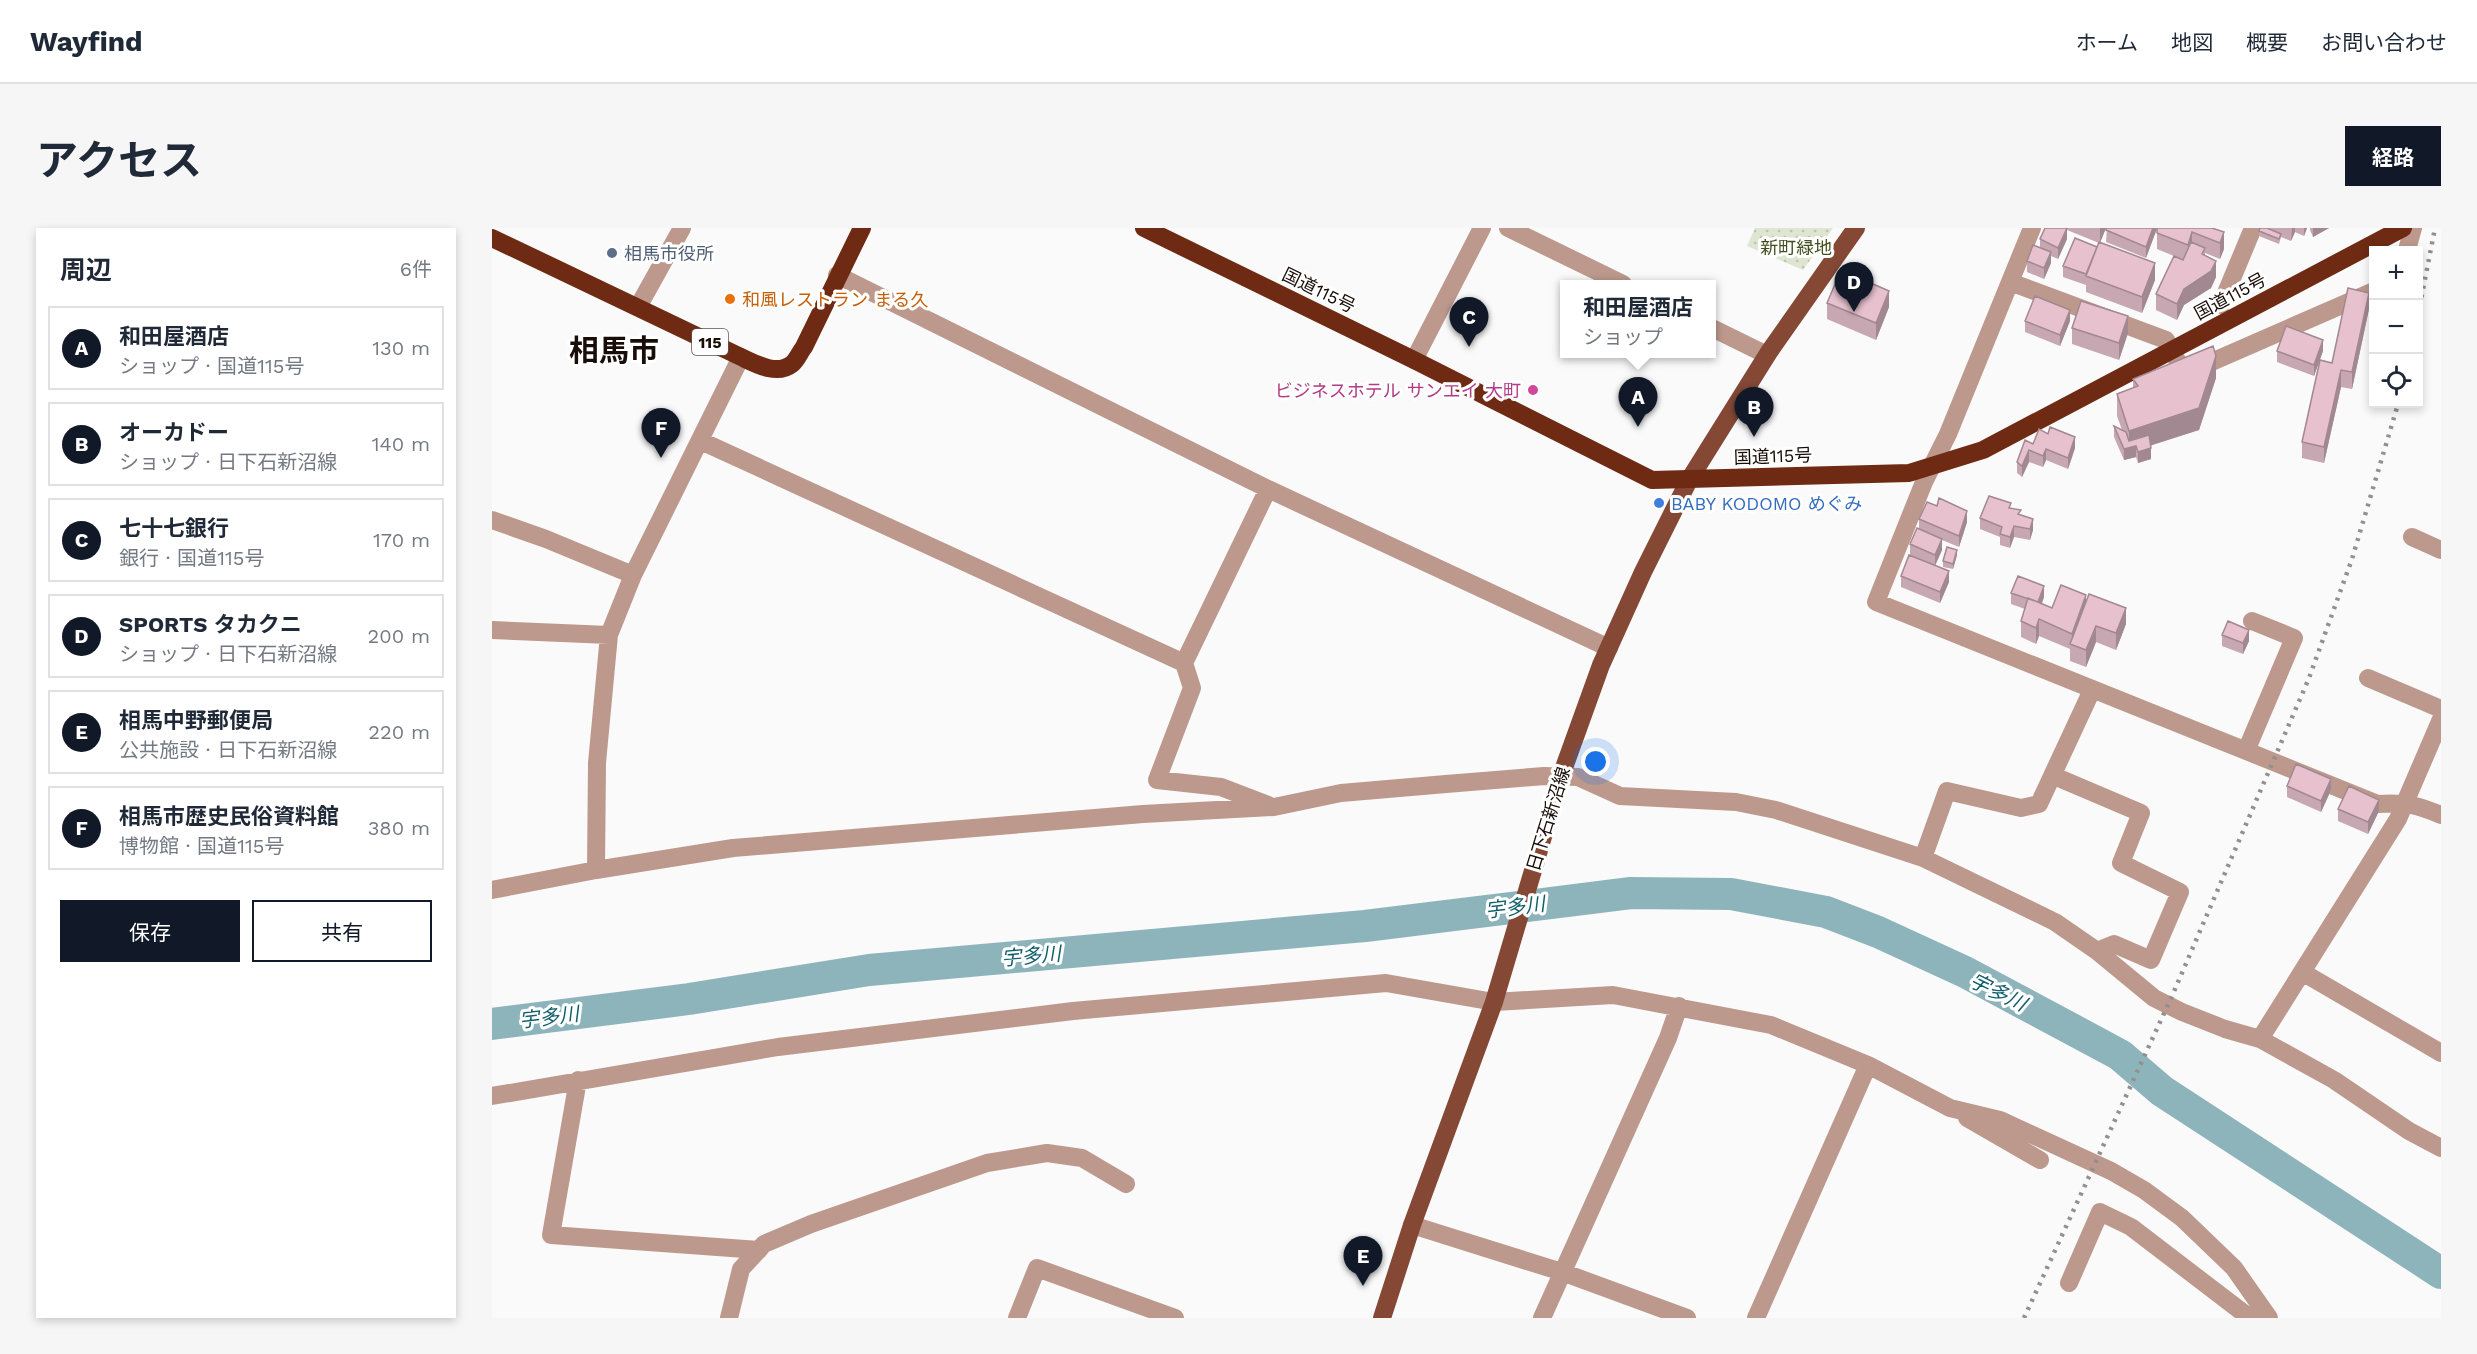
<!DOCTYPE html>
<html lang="ja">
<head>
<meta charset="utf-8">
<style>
  body { margin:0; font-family:"Work Sans","Noto Sans JP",sans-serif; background:#f6f6f7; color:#1f2937 }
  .controls { position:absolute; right:18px; top:18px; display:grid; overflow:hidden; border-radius:0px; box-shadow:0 3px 9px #0003 }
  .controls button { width:54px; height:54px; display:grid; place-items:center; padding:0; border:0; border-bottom:2px solid #e0e1e3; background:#fff; color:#1f2937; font:30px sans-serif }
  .you { position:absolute; left:1104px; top:534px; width:21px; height:21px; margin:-15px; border:4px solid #fff; border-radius:50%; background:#1a73e8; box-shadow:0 0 0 9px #1a73e833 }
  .badge { display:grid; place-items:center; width:39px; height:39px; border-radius:50%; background:#111827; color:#fff; font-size:20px; font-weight:700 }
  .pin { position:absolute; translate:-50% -50px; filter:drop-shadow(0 2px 3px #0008) }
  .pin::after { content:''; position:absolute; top:32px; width:21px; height:18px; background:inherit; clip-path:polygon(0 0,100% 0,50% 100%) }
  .popup { position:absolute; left:1068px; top:52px; width:156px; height:78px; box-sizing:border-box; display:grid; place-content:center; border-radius:0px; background:#fff; filter:drop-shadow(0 2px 4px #0005); font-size:20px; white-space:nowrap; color:#747a83 }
  .popup b { font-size:22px; color:#1f2937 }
  .popup::after { content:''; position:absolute; left:50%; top:100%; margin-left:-12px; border:12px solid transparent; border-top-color:#fff }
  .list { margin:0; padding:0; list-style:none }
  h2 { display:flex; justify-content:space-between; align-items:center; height:78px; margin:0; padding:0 24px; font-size:26px }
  h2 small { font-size:20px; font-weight:400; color:#747a83 }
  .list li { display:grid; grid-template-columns:39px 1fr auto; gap:18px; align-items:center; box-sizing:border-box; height:84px; margin:0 12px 12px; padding:0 12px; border:2px solid #e0e1e3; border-radius:0px }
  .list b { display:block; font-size:22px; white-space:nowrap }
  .list p { margin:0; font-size:20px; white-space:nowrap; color:#747a83 }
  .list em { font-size:20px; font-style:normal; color:#747a83 }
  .actions { display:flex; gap:12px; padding:18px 24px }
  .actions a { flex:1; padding:14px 0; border:2px solid #111827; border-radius:0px; text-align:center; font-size:21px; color:#111827 }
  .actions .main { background:#111827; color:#fff }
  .icon { flex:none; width:33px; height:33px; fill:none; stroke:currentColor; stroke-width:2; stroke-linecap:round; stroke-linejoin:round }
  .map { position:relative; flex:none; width:1949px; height:1090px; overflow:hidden; border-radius:0px }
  header { display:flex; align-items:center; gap:36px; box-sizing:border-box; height:84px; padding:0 30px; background:#fff; border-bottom:2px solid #e0e1e3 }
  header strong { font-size:28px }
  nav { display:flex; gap:33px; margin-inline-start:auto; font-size:21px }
  .intro { display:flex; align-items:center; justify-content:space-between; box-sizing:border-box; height:144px; padding:0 36px }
  h1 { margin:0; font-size:42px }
  .button { padding:15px 27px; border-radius:0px; background:#111827; color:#fff; font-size:21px; font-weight:700 }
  main { display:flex; gap:36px; padding:0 36px }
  aside { flex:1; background:#fff; border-radius:0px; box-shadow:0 3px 9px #0003 }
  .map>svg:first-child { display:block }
  .park { fill:url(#park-dots) }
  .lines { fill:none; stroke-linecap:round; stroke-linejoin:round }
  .river { stroke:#8eb4bb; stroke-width:32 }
  .minor { stroke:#bd998d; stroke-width:18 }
  .major { stroke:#844835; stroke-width:18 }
  .highway { stroke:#6e2a12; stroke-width:18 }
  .rail { stroke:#948f8c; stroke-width:4.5; stroke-dasharray:3 6; stroke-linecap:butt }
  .wall { fill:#c7a7b1 }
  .shaded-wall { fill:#a28890 }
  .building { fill:#e7c2ce; stroke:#a28890; stroke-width:1.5 }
  .service-dot { fill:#5c6f8a; stroke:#fff; stroke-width:2 }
  .food-dot { fill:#e8710a; stroke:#fff; stroke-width:2 }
  .hotel-dot { fill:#d1479c; stroke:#fff; stroke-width:2 }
  .shop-dot { fill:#3f7fe0; stroke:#fff; stroke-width:2 }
  .labels { text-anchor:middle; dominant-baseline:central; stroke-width:6; stroke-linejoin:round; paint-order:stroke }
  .shield { fill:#fff; stroke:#5d5651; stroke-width:1.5 }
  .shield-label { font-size:16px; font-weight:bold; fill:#180d07 }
  .park-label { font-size:18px; fill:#415021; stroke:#fff }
  .service-label { font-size:18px; fill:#4e5e75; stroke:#fff; text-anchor:start }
  .street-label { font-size:18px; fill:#180d07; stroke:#fff }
  .food-label { font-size:18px; fill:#c56008; stroke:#fff; text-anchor:start }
  .hotel-label { font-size:18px; fill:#b23c85; stroke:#fff; text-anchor:end }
  .shop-label { font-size:18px; fill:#366cbe; stroke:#fff; text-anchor:start }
  .water-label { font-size:20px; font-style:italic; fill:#115f6b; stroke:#fff }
  .town-label { font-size:30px; font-weight:bold; fill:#180d07; stroke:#fff }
</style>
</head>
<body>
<header>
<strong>Wayfind</strong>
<nav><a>ホーム</a><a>地図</a><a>概要</a><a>お問い合わせ</a></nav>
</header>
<div class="intro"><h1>アクセス</h1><a class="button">経路</a></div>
<main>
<aside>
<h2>周辺<small>6件</small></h2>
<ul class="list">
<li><span class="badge">A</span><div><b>和田屋酒店</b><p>ショップ · 国道115号</p></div><em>130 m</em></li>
<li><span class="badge">B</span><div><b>オーカドー</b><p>ショップ · 日下石新沼線</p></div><em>140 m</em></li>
<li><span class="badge">C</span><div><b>七十七銀行</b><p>銀行 · 国道115号</p></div><em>170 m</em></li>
<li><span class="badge">D</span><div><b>SPORTS タカクニ</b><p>ショップ · 日下石新沼線</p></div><em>200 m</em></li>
<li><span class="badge">E</span><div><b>相馬中野郵便局</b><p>公共施設 · 日下石新沼線</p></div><em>220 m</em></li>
<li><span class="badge">F</span><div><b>相馬市歴史民俗資料館</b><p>博物館 · 国道115号</p></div><em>380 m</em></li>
</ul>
<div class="actions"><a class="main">保存</a><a>共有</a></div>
</aside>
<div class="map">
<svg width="1949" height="1090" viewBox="0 0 1949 1090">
  <defs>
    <pattern id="park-dots" width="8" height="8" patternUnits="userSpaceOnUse" patternTransform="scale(1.5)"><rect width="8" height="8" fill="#dee6d2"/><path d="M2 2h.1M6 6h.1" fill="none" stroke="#bec4b3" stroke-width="1.8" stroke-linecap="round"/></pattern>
  </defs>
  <rect width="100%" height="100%" fill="#fafafa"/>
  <path class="park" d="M1263,0H1341L1311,42L1255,18Z"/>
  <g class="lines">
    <path class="river" d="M0,796L197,771L377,742L873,698L1139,665L1239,666L1334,684L1386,704L1473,744L1628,827L1670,863L1949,1045"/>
    <path class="minor" d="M1016,0L1131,56
      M1540,0L1456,206L1432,254L1384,374L1886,576C1913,574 1925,577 1949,587
      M1915,22L1921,0
      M345,47L776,261L1117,420
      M1518,54L1674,112L1677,118
      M1729,77L1761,0
      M146,79L190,0
      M1220,100L1275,127
      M922,132L990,0
      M1685,132L1692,146L1882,63
      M209,213L692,435
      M0,292L54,311L141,347
      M1920,309L1949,322
      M0,402L117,407L141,347L249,129
      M1876,450L1949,481
      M1754,523L1802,410L1760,393
      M1562,548L1649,585L1629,635L1688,664L1659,732L1622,716L1605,723
      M776,577L729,559L665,552L700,460L692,435L776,261
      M1431,630L1455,563L1529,580L1547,576L1600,462
      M104,642L105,535L117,407
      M0,662L104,642L241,620L651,586L782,579L849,565L954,556L1052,548L1086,549L1128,568L1244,574L1284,582L1431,630L1563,694L1605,723L1662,770L1690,784L1733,801L1768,811L1842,852L1917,903L1949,920
      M1810,744L1949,825
      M1768,811L1906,591L1949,491
      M86,852L59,1007L267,1022
      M0,868L286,819L581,783L894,755L1002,774L1121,767L1279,797L1376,837L1458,880L1508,892L1619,943L1652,962L1690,990L1742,1040L1777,1090
      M1475,890L1548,932
      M920,997L1070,1044L1195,1090
      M1577,1055L1608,984L1639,999L1758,1090
      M237,1090L249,1041L272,1016L319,996L495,935L555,925L590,930L634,956
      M525,1090L545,1040L683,1090
      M1050,1090L1176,810L1187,778
      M1264,1090L1376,837"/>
    <path class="major" d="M890,1090L920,997L1002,774L1069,548L1109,437L1151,344L1197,252L1277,124L1364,0"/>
    <path class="highway" d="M652,0L922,132L1160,252L1417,245L1491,222L1911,0
      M0,10L249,129C264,136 285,148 300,136C305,132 308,124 312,119L370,0"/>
    <path class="rail" d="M1926,87L1943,0
      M1532,1090L1680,768L1817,450L1860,331L1906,176"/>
  </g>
  <path class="wall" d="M1553,0H1614L1608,14L1663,52L1650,85L1594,64V57L1571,49V38L1605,19L1607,15L1575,2V11L1566,31L1559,28V35L1552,51L1535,44V33L1548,19V11Z
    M1615,0H1720L1732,4V21L1728,31L1713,25V27L1724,33V49L1719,60L1692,77L1685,92L1664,82V66L1682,28L1665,21V1L1654,30L1614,14Z
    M1776,0H1815L1812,8L1803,4L1799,13L1789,9L1787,16L1767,8V3Z
    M1818,0H1837L1821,9L1818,2Z
    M1335,75L1397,79L1384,112L1335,91Z
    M1877,81L1860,161L1849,159L1832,235L1810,230V214L1840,135Z
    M1533,93H1578L1568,118L1533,104Z
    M1580,100L1636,105L1627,132L1580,116Z
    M1785,123H1831L1822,148L1785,134Z
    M1724,150L1707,202L1658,217L1659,231L1646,235L1644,229L1632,232L1622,209V198L1630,202L1625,188V166L1641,160V151Z
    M1541,216L1583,220L1576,241L1554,232L1551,239L1537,234L1530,249L1525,245V234Z
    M1529,287L1541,302L1538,312L1522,309L1518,320L1508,317V309L1488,301V290Z
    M1427,291L1475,294L1467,319L1450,312V322L1443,337L1457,354L1448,375L1409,359V348L1431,333L1418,327V316L1427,301Z
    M1465,327L1461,341L1451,339V333Z
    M1519,365L1552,369L1550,376L1560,380L1594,375L1634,396L1624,422L1604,414L1594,439L1578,433V421L1547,408L1544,416L1529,409V393L1533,381L1519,376Z
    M1730,407L1757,413L1751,426L1730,418Z
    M1795,558L1839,562L1829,584L1795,569Z
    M1846,581L1887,583L1876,606L1846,593Z"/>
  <path class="shaded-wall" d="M1575,0V11L1566,31V20Z
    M1608,0H1614L1608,15Z
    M1661,0H1665L1654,30V19Z
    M1800,0H1803V4L1799,13Z
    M1812,0H1815L1812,8Z
    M1821,0H1837L1821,9Z
    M1700,4V21L1696,33V17Z
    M1732,4V21L1728,31V15Z
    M1559,24V35L1552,51V40Z
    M1724,33V49L1719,60L1692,77L1685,92V76L1692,61Z
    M1663,35V52L1650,85V69Z
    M1397,63V79L1384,112V95Z
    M1877,65V81L1860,161V144Z
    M1578,82V93L1568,118V107Z
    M1636,88V105L1627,132V115Z
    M1831,112V123L1822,148V137Z
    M1724,128V150L1707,202L1645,222L1644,218V229L1632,232V221L1637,220V203Z
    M1849,142V159L1832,235V219Z
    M1583,209V220L1576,241V230Z
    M1659,220V231L1646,235V224Z
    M1554,221V232L1551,239V228Z
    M1537,222V234L1530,249V238Z
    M1475,283V294L1467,319V308Z
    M1541,291V302L1538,312V301Z
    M1522,298V309L1518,320V309Z
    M1450,311V322L1443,338V327Z
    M1465,322V327L1461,341V336Z
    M1457,343V354L1448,375V364Z
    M1552,358V369L1545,386V375Z
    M1594,367V384L1580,417V406Z
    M1634,380V396L1624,422V405Z
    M1547,391V408L1544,416V400Z
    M1604,398V414L1594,439V422Z
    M1757,402V413L1751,426V415Z
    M1839,551V562L1829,584V573Z
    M1887,572V583L1876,606V594Z"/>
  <path class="building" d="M1553,0H1575L1566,20L1548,11Z
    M1615,0H1661L1654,19L1614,2Z
    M1665,0H1720L1732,4L1728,15L1700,4L1696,17L1665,5Z
    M1768,0H1775L1789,6L1787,11L1767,3Z
    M1583,10L1605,19L1594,46L1571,38Z
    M1607,14L1663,35L1650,69L1594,48Z
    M1699,14L1713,20L1710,26L1724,33L1719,43L1692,61L1685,76L1664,66L1682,28L1691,32Z
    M1541,17L1559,24L1552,40L1535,33Z
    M1349,42L1397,63L1384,95L1335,75Z
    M1856,60L1877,65L1860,144L1849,142L1832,219L1810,214L1828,132L1840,135Z
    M1543,68L1578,82L1568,107L1533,93Z
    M1589,73L1636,88L1627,115L1580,100Z
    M1794,98L1831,112L1822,137L1785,123Z
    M1721,118L1724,128L1707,180L1637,203L1625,166L1646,158L1641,151Z
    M1622,198L1634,204L1637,213L1657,207L1659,220L1646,224L1644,218L1632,221Z
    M1558,199L1583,209L1576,230L1554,221L1551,228L1537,222L1530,238L1525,234L1533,212L1541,216L1547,201L1556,206Z
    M1497,268L1519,275L1517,280L1529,282L1526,286L1541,291L1538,301L1522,298L1518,309L1508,306L1510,299L1488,290Z
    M1447,270L1475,283L1467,308L1427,291L1435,274L1445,278Z
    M1425,300L1450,311L1443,327L1418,316Z
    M1455,319L1465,322L1461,336L1451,333Z
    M1417,327L1457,343L1448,364L1409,348Z
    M1526,348L1552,358L1546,374L1519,365Z
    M1569,357L1594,367L1580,406L1547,391L1544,400L1529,393L1536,370L1560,380Z
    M1597,366L1634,380L1624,405L1604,398L1594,422L1578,416Z
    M1736,393L1757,402L1751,415L1730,407Z
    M1804,536L1839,551L1829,573L1795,558Z
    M1857,558L1887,572L1876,594L1846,581Z"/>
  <circle class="service-dot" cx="120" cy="25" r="6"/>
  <circle class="food-dot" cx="238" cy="71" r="6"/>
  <circle class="hotel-dot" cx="1041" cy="162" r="6"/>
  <circle class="shop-dot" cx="1167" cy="275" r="6"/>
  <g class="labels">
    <rect class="shield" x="200" y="101" width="36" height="26" rx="4.5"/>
    <g class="shield-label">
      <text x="218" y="114">115</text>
    </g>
    <g class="park-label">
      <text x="1304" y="19">新町緑地</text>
    </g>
    <g class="service-label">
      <text x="132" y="25">相馬市役所</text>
    </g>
    <g class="street-label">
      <text transform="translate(827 62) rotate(26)">国道115号</text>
      <text transform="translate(1738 68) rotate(-28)">国道115号</text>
      <text transform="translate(1281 228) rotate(-2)">国道115号</text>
      <text transform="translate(1056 591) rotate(-73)">日下石新沼線</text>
    </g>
    <g class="food-label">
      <text x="250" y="71">和風レストラン まる久</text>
    </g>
    <g class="hotel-label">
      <text x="1029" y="162">ビジネスホテル サンエイ 大町</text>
    </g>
    <g class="shop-label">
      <text x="1179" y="275">BABY KODOMO めぐみ</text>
    </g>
    <g class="water-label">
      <text transform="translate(1023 679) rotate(-7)">宇多川</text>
      <text transform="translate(539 728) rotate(-5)">宇多川</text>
      <text transform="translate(1506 764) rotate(26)">宇多川</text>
      <text transform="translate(57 789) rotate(-7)">宇多川</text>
    </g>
    <g class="town-label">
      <text x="122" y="122">相馬市</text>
    </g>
  </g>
</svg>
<div class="controls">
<button>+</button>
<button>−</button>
<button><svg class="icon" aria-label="locate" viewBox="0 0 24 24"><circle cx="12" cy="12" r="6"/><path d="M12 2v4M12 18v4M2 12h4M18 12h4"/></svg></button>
</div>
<div class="you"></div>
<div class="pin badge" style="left:1146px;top:199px">A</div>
<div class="popup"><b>和田屋酒店</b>ショップ</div>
<div class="pin badge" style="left:1262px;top:209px">B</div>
<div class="pin badge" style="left:977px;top:119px">C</div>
<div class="pin badge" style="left:1362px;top:84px">D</div>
<div class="pin badge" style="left:871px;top:1058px">E</div>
<div class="pin badge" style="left:169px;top:230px">F</div>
</div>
</main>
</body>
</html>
